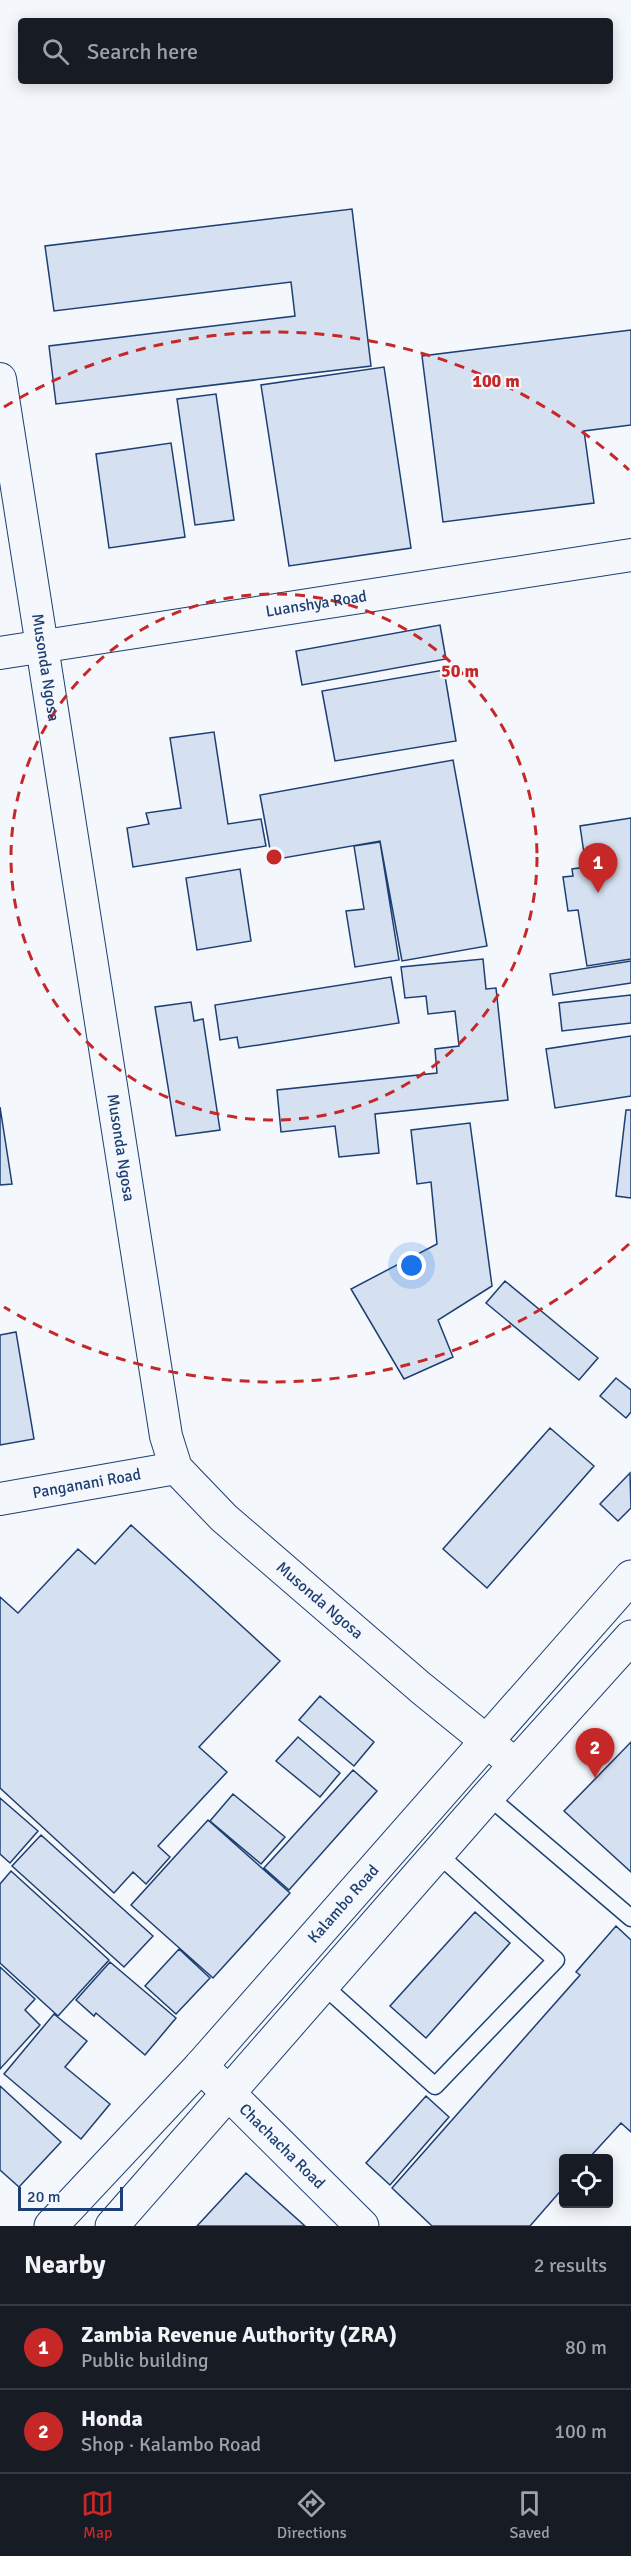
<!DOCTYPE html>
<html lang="en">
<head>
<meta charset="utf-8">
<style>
  body { margin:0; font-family:Signika,sans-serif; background:#20242c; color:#f1f3f6 }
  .controls { position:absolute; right:18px; bottom:18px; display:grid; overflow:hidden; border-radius:6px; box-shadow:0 3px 15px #0003 }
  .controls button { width:54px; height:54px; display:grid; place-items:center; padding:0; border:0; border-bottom:2px solid #363941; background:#171b24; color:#f1f3f6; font:30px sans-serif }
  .scale { position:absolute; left:18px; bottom:15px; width:105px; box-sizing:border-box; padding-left:6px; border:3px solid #1d3f73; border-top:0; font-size:16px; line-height:21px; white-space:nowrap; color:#1d3f73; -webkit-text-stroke:4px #f4f7fb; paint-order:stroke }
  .you { position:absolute; left:412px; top:1266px; width:21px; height:21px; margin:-15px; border:4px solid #fff; border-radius:50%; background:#1a73e8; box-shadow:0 0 0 9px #1a73e833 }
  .badge { display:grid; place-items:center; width:39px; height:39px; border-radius:50%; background:#c62828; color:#fff; font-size:20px; font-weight:700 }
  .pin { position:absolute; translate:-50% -50px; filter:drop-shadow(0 2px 3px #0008) }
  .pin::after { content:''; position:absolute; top:32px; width:21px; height:18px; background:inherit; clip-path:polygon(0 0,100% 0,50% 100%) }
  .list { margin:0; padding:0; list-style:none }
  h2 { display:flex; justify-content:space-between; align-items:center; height:78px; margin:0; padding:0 24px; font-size:26px }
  h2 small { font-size:20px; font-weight:400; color:#9ea1a6 }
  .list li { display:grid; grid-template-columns:39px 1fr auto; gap:18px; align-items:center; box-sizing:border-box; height:84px; padding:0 24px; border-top:2px solid #363941 }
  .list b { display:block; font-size:22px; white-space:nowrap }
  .list p { margin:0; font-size:20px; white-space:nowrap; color:#9ea1a6 }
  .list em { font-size:20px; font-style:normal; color:#9ea1a6 }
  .icon { flex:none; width:33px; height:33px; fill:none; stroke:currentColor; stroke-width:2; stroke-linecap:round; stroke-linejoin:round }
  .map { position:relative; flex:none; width:631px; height:2226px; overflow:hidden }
  .search { position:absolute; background:#171b24; box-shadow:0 3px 15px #0003; left:18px; right:18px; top:18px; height:66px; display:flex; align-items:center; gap:15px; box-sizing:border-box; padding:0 21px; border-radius:6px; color:#9ea1a6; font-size:22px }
  .sheet { height:246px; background:#171b24 }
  nav { display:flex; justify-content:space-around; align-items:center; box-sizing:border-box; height:84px; border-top:2px solid #363941; background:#171b24; font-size:16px; color:#9ea1a6 }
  nav a { display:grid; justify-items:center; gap:3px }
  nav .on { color:#c62828 }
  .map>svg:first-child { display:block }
  .building { fill:#d5e0f0; stroke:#1d3f73; stroke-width:1.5 }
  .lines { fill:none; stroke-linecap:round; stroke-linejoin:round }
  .lane-casing { stroke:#1d3f73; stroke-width:19 }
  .street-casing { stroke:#1d3f73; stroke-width:34 }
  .secondary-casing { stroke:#1d3f73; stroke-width:35 }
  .primary-casing { stroke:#1d3f73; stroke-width:35 }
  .lane { stroke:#f4f7fb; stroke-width:16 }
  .street { stroke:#f4f7fb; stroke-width:32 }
  .secondary { stroke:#f4f7fb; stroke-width:33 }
  .primary { stroke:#f4f7fb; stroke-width:33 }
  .ring { fill:none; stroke:#c62828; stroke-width:3; stroke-dasharray:10 8 }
  .labels { text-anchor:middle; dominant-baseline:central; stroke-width:4.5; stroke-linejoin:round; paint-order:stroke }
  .street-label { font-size:16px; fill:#1d3f73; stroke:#f4f7fb }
  .centre { fill:#c62828; stroke:#f4f7fb; stroke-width:3 }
  .ring-label { font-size:18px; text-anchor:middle; font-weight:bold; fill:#c62828; stroke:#f4f7fb; stroke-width:4.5; stroke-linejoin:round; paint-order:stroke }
</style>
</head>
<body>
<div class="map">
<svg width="631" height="2226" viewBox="0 0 631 2226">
  <rect width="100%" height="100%" fill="#f4f7fb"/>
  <path class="building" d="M352,209L371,366L56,404L49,346L295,316L291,282L54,311L45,246Z
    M631,330V425L584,431L594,503L443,522L422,356Z
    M384,367L411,548L289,566L261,385Z
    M216,394L234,520L195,525L177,399Z
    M171,443L185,537L109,548L96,454Z
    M440,625L446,659L302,685L296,651Z
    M444,670L456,741L335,761L322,691Z
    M214,732L228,824L261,819L266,846L133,867L127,828L149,824L146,813L181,808L170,738Z
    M453,760L487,946L402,961L380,841L272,860L260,795Z
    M631,818V959L587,966L578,910L568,911L563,877L573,876L572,869L586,867L580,826Z
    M380,842L399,960L355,967L346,911L364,909L354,846Z
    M240,869L251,941L197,950L186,878Z
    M483,959L486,989L496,988L508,1100L375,1114L379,1153L339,1157L335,1126L281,1132L277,1090L437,1073L435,1049L459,1046L455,1011L428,1014L426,996L405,998L401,967Z
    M631,961V983L553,995L550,974Z
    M391,977L399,1023L239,1048L237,1037L220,1040L215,1005Z
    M631,995V1023L562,1031L559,1003Z
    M191,1002L194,1021L203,1019L220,1130L176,1136L155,1007Z
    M631,1036V1096L555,1108L546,1049Z
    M0,1107L12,1184L0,1185Z
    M626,1110H631V1198L616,1196Z
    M470,1123L492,1286L438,1320L453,1357L404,1379L351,1289L437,1244L431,1182L417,1184L411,1130Z
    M505,1281L598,1358L579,1380L486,1303Z
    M16,1332L34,1439L0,1445V1335Z
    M616,1378L631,1390V1412L626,1418L600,1396Z
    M550,1428L594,1466L487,1588L443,1549Z
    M630,1473L631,1508L618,1521L600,1504Z
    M131,1525L280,1661L199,1747L227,1772L158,1846L170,1857L146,1884L133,1872L114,1893L0,1788V1597L18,1613L78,1549L95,1564Z
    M320,1696L374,1742L354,1766L299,1720Z
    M298,1737L340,1773L320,1797L276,1761Z
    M631,1742V1872L564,1811Z
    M353,1770L377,1791L289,1890L264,1868Z
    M233,1794L285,1837L261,1864L210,1821Z
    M0,1798L38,1831L10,1863L0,1854Z
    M208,1820L290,1893L213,1978L131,1905Z
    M41,1835L153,1936L124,1967L12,1866Z
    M11,1871L109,1960L58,2016L0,1963V1884Z
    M475,1912L510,1943L426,2038L390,2006Z
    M616,1926L631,1940V2132L621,2123L589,2158H564V2187L530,2226H432L392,2188L580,1975L576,1972Z
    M179,1949L210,1978L176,2014L145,1986Z
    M110,1962L176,2018L145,2055L96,2013L94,2016L76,2000Z
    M0,1967L35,1999L25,2010L40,2025L0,2069Z
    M54,2014L87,2041L65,2067L110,2104L81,2139L4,2074Z
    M0,2086L61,2142L19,2187L0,2170Z
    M426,2096L449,2117L390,2185L366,2163Z
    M246,2173L305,2226H197Z"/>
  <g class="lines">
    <g class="lane-casing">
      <path id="lane" d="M488,1796L631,1918
        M324,1986L435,2086L556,1960L438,1854"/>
    </g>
    <g class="street-casing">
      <g id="street">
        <path id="s1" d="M0,379L166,1436L176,1468L224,1518L421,1688L516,1765"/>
        <path id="s2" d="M0,653L631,555"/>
        <path id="s3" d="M0,1499L176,1468"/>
      </g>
    </g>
    <g class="secondary-casing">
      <g id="secondary">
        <path id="s4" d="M201,2066L362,2226"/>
      </g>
    </g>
    <g class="primary-casing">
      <g id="primary">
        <path id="s5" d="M51,2226L201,2066L631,1577"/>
        <path d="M112,2226L488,1796L631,1637"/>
      </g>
    </g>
    <use href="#lane" class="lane"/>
    <use href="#street" class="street"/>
    <use href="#secondary" class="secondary"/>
    <use href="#primary" class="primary"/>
  </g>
  <g class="ring">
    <circle cx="274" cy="857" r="263"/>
    <path d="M629 1244A525 525 0 0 1 4 1307M4 407A525 525 0 0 1 629 470"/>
  </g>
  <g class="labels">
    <g class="street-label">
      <text stroke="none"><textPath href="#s2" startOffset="320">Luanshya Road</textPath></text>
      <text stroke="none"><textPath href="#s1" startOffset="292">Musonda Ngosa</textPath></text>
      <text stroke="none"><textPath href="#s1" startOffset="778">Musonda Ngosa</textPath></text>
      <text stroke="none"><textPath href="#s3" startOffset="88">Panganani Road</textPath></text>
      <text stroke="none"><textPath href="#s1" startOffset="1299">Musonda Ngosa</textPath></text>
      <text stroke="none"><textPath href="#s5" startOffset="435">Kalambo Road</textPath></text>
      <text stroke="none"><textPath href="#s4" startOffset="114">Chachacha Road</textPath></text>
    </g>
  </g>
  <circle cx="274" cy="857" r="9" class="centre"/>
  <g class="ring-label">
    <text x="496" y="387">100 m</text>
    <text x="460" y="677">50 m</text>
  </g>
</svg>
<div class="controls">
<button><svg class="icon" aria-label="locate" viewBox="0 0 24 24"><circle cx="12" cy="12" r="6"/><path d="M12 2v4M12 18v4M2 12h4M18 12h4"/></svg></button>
</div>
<div class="scale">20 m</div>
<div class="you"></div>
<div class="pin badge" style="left:598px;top:893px">1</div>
<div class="pin badge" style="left:595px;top:1778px">2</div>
<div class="search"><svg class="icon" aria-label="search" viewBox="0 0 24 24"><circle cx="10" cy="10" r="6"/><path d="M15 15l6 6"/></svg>Search here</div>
</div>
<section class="sheet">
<h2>Nearby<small>2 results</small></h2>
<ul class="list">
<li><span class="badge">1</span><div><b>Zambia Revenue Authority (ZRA)</b><p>Public building</p></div><em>80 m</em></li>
<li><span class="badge">2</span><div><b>Honda</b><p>Shop · Kalambo Road</p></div><em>100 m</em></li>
</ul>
</section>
<nav>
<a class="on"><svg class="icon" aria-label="map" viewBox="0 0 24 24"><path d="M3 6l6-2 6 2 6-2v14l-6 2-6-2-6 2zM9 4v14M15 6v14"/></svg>Map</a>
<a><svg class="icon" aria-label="directions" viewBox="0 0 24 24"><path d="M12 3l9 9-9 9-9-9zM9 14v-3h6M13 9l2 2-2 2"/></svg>Directions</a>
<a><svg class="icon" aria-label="saved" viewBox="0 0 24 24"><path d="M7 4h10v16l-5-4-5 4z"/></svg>Saved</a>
</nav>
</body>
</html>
